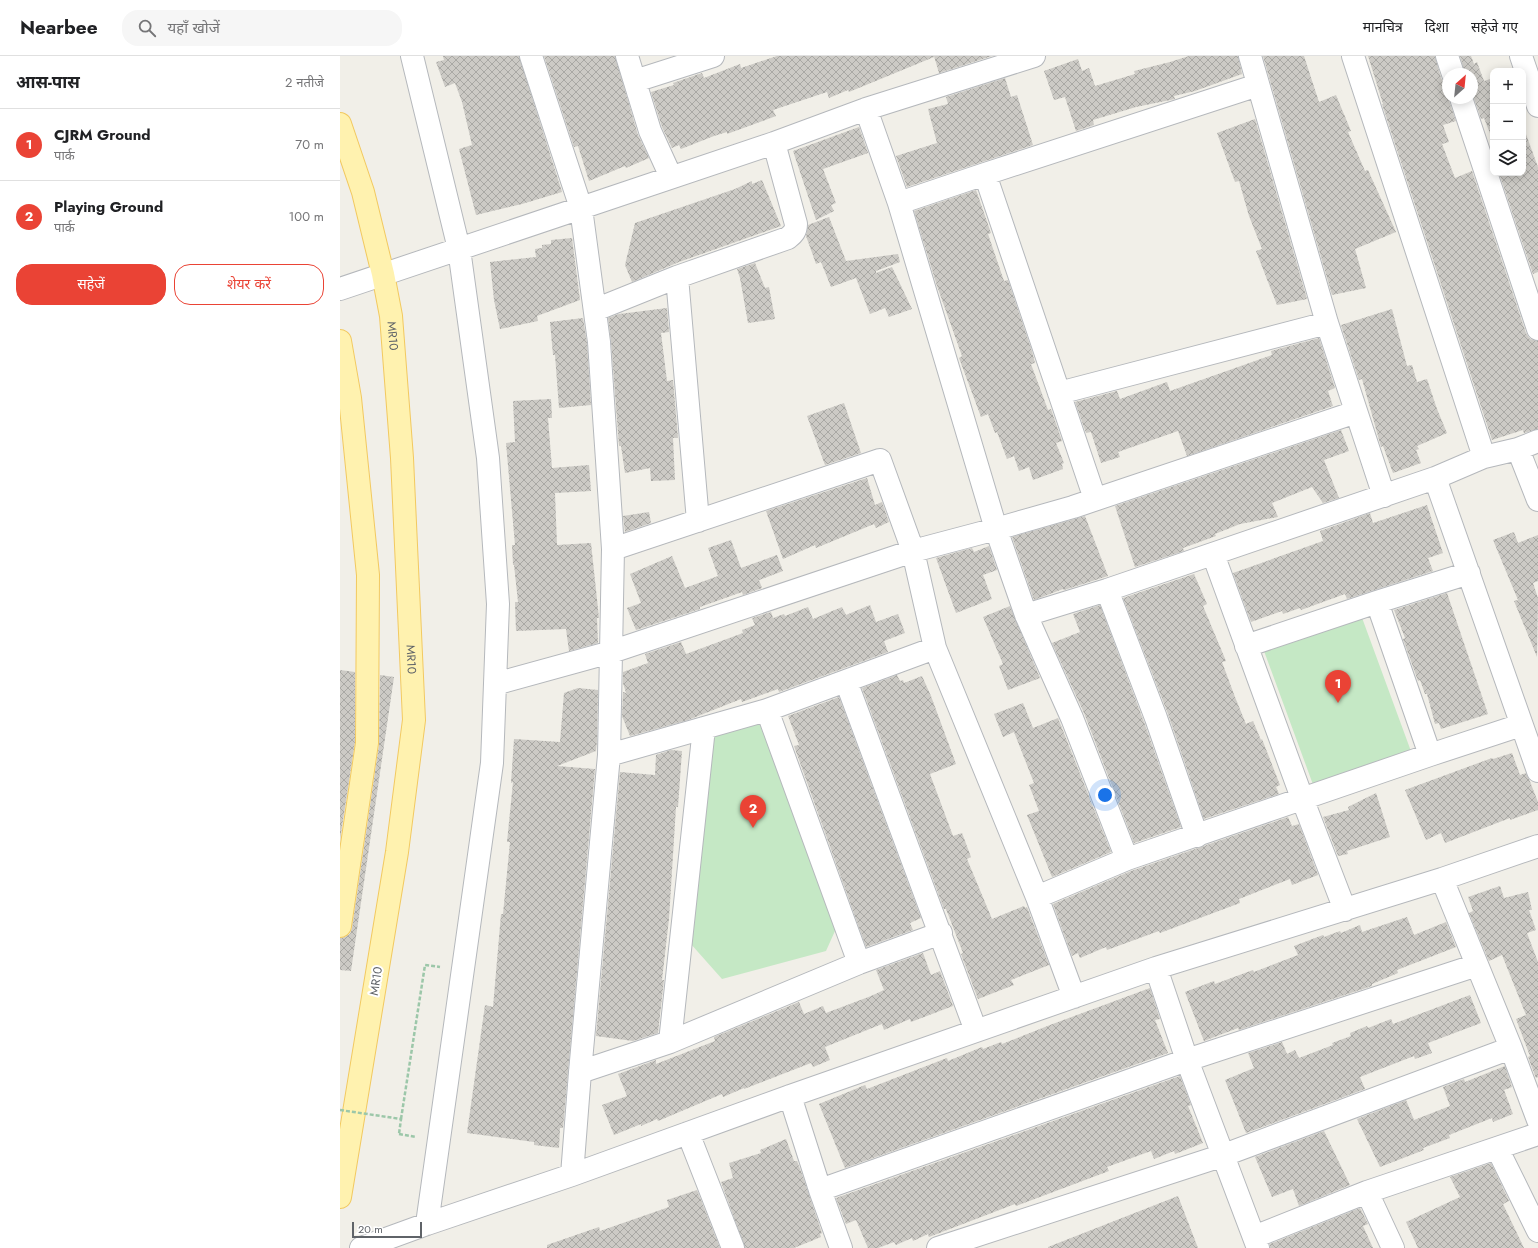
<!DOCTYPE html>
<html lang="hi">
<head>
<meta charset="utf-8">
<style>
  body { margin:0; font-family:Jost,"Noto Sans Devanagari",sans-serif; background:#f6f6f6; color:#202124 }
  .controls { position:absolute; right:12px; top:12px; display:grid; overflow:hidden; border-radius:8px; box-shadow:0 2px 10px #0003 }
  .controls button { width:36px; height:36px; display:grid; place-items:center; padding:0; border:0; border-bottom:1px solid #e0e0e0; background:#fff; color:#202124; font:20px sans-serif }
  .compass { position:absolute; left:1102px; top:12px; width:36px; height:36px; border-radius:50%; background:#fff; box-shadow:0 2px 10px #0003; rotate:27deg }
  .scale { position:absolute; left:12px; bottom:10px; width:70px; box-sizing:border-box; padding-left:4px; border:2px solid #5f6368; border-top:0; font-size:11px; line-height:14px; white-space:nowrap; color:#5f6368; -webkit-text-stroke:3px #fff; paint-order:stroke }
  .you { position:absolute; left:765px; top:739px; width:14px; height:14px; margin:-10px; border:3px solid #fff; border-radius:50%; background:#1a73e8; box-shadow:0 0 0 6px #1a73e833 }
  .badge { display:grid; place-items:center; width:26px; height:26px; border-radius:50%; background:#ea4335; color:#fff; font-size:13px; font-weight:700 }
  .pin { position:absolute; translate:-50% -33px; filter:drop-shadow(0 1px 2px #0008) }
  .pin::after { content:''; position:absolute; top:21px; width:14px; height:12px; background:inherit; clip-path:polygon(0 0,100% 0,50% 100%) }
  .list { margin:0; padding:0; list-style:none }
  h2 { display:flex; justify-content:space-between; align-items:center; height:52px; margin:0; padding:0 16px; font-size:17px }
  h2 small { font-size:13px; font-weight:400; color:#757577 }
  .list li { display:grid; grid-template-columns:26px 1fr auto; gap:12px; align-items:center; box-sizing:border-box; height:72px; padding:0 16px; border-top:1px solid #e0e0e0 }
  .list b { display:block; font-size:15px; white-space:nowrap }
  .list p { margin:0; font-size:13px; white-space:nowrap; color:#757577 }
  .list em { font-size:13px; font-style:normal; color:#757577 }
  .actions { display:flex; gap:8px; padding:12px 16px }
  .actions a { flex:1; padding:9px 0; border:1px solid #ea4335; border-radius:16px; text-align:center; font-size:14px; color:#ea4335 }
  .actions .main { background:#ea4335; color:#fff }
  .icon { flex:none; width:22px; height:22px; fill:none; stroke:currentColor; stroke-width:2; stroke-linecap:round; stroke-linejoin:round }
  .map { position:relative; flex:none; width:1198px; height:1192px; overflow:hidden }
  header { display:flex; align-items:center; gap:24px; box-sizing:border-box; height:56px; padding:0 20px; background:#fff; border-bottom:1px solid #e0e0e0 }
  header strong { font-size:19px }
  nav { display:flex; gap:22px; margin-inline-start:auto; font-size:14px }
  .search { width:280px; height:36px; background:#f6f6f6; display:flex; align-items:center; gap:10px; box-sizing:border-box; padding:0 14px; border-radius:16px; color:#757577; font-size:15px }
  main { display:flex }
  aside { flex:1; background:#fff }
  .map>svg:first-child { display:block }
  .park { fill:#c5e8c5 }
  .building { fill:url(#building-cross-hatch) }
  .lines { fill:none; stroke-linecap:round; stroke-linejoin:round }
  .minor-casing { stroke:#b5b8bc; stroke-width:24 }
  .major-casing { stroke:#f2c960; stroke-width:24 }
  .path { stroke:#9cc7a9; stroke-width:2.5; stroke-dasharray:4 2; stroke-linecap:butt }
  .minor { stroke:#fff; stroke-width:22 }
  .major { stroke:#fff2af; stroke-width:22 }
  .path-bridge { stroke:#9cc7a9; stroke-width:2.5; stroke-dasharray:4 2; stroke-linecap:butt }
  .labels { text-anchor:middle; dominant-baseline:central; stroke-width:4; stroke-linejoin:round; paint-order:stroke }
  .street-label { font-size:12px; fill:#5f6368; stroke:#fff }
</style>
</head>
<body>
<header>
<strong>Nearbee</strong>
<div class="search"><svg class="icon" aria-label="search" viewBox="0 0 24 24"><circle cx="10" cy="10" r="6"/><path d="M15 15l6 6"/></svg>यहाँ खोजें</div>
<nav><a>मानचित्र</a><a>दिशा</a><a>सहेजे गए</a></nav>
</header>
<main>
<aside>
<h2>आस-पास<small>2 नतीजे</small></h2>
<ul class="list">
<li><span class="badge">1</span><div><b>CJRM Ground</b><p>पार्क</p></div><em>70 m</em></li>
<li><span class="badge">2</span><div><b>Playing Ground</b><p>पार्क</p></div><em>100 m</em></li>
</ul>
<div class="actions"><a class="main">सहेजें</a><a>शेयर करें</a></div>
</aside>
<div class="map">
<svg width="1198" height="1192" viewBox="0 0 1198 1192">
  <defs>
    <pattern id="building-cross-hatch" width="8" height="8" patternUnits="userSpaceOnUse"><rect width="8" height="8" fill="#cccac5"/><path d="M0 0l8 8M0 8l8-8" fill="none" stroke="#a9a8a4"/></pattern>
  </defs>
  <rect width="100%" height="100%" fill="#f1efe8"/>
  <path class="park" d="M1021,559L1072,698L975,734L924,595Z
    M422,664L499,866L486,895L382,923L350,887L374,677Z"/>
  <path class="building" d="M103,0H179L222,136L182,148L136,159L119,93L132,89L122,46L115,27L105,31L96,6L104,4Z
    M204,0H275L298,79L309,102L286,112L285,110L249,125L238,90L234,91Z
    M437,0H594V1L509,36L508,34L489,42L487,36L433,54L436,60L387,78V76L374,80L341,93L339,89L332,92L322,71L311,36L334,29L333,27L362,17L364,22L400,8L401,12Z
    M594,0H652L599,17Z
    M849,0H898L902,18L855,35L834,40L835,43L796,51L753,64L754,69L736,75L725,41L714,44L704,15L738,3L742,15L749,12L755,30L795,18L794,15L830,6Z
    M923,0H964L979,46L996,39L1011,75L1008,76L1025,115L1028,114L1056,176L1015,193L1026,232L992,239Z
    M1028,0H1095L1101,22L1104,27L1108,29V42L1116,65L1103,69L1109,86L1102,88L1115,122L1132,115L1186,277L1190,283L1198,285V373L1184,377L1183,374L1152,384L1042,48H1043Z
    M1120,0H1131L1134,8L1137,6L1144,25L1153,22V85L1144,62L1141,63L1132,37V18H1125Z
    M665,22L671,41L677,39L693,89L567,131L556,100L597,87L588,53L608,48L606,41Z
    M915,63L967,243L937,249L916,195L922,193L909,160L899,125L895,126L877,77Z
    M1183,70L1198,111V216L1193,218L1159,117H1183Z
    M519,71L528,97L483,113L496,147L491,149L494,155L476,164L453,95Z
    M422,124L441,170L339,206L292,226L285,209L295,167L395,133L412,125V128Z
    M636,134L651,177L648,178L664,225L668,224L692,295L695,307L691,308L708,354L711,353L722,385L716,387L724,407L722,408L723,413L693,424L689,411L679,415L674,400L667,403L657,376L655,377L648,358L641,361L619,302L622,300L597,230L574,155Z
    M489,161L506,205L558,198L560,206L536,215V217L552,211L572,253L549,261L545,252L530,258L516,222L491,231L481,206L476,208L466,180L468,169Z
    M232,182L240,244L197,260L198,265L160,273L154,244L150,206L196,201L195,193L202,192V189L211,188V184Z
    M415,207L425,232L429,231L435,263L408,267L400,222L397,213Z
    M327,252L329,276L321,277L327,325L333,324L338,382H333L335,424L311,425L310,412L285,417L281,390H279L271,285L268,262L279,258Z
    M1052,253L1067,310L1072,309L1077,326L1087,323L1097,353L1107,377L1077,390L1079,393L1076,394L1081,407L1053,417L1043,390L1041,391L1022,323L1019,324L1001,269Z
    M243,262L247,287L251,349L219,352L215,299H213L210,266Z
    M979,282L995,332L988,335L993,350L847,400L838,375L778,396L780,401L761,407L751,376L746,377L735,346L777,335L780,343L827,326L830,335L932,299L931,295Z
    M211,343L212,362H208L212,412L249,409L251,435L215,437L217,489L251,487L259,562H257L258,587L229,595L226,573L176,575L175,546H178L174,509H173L172,489H175L166,387L175,386L173,345Z
    M504,347L521,397L485,409L467,360Z
    M1001,374L1009,395L984,404L999,442L983,447L972,431L932,447L938,461L900,468L875,478L876,480L843,492L844,495L795,511L775,450Z
    M527,422L535,449L542,446L549,466L536,472L534,468L476,492L475,489L443,503L426,455Z
    M1087,449L1103,497L1088,502L1093,515L1007,543L1005,538L961,554L960,552L943,558L942,555L911,566L893,517L983,485L980,475L997,469L1030,457L1033,467Z
    M309,456L311,467L285,476L283,460Z
    M745,460L768,520L724,534L723,533L694,544L672,481Z
    M1174,476L1178,487L1198,479V525L1193,527L1198,542L1197,601L1174,545L1178,544L1153,484Z
    M391,484L401,512L437,499L443,515L419,524L422,532L403,539L402,536L360,551V553L296,574L287,552L301,547L290,518L332,500L345,532L378,520L368,492Z
    M649,490L657,514L643,519L652,543L616,557L596,502L632,492L634,496Z
    M854,518L867,548L863,550L886,605L882,606L895,641L906,668L913,665L921,684L922,683L940,729L936,731L939,738L864,763L828,658L783,542Z
    M1107,537L1148,658L1101,673L1099,667L1095,668L1087,638H1085L1080,624L1078,625L1063,583L1065,582L1054,554Z
    M530,549L536,566L558,558L565,577L544,585L548,596L439,636L438,633L402,646L401,643L348,664L290,680L282,660L283,636L286,637L283,627V616L308,607L305,598L341,586L346,598L403,577L402,574L415,569L412,562L431,556L433,562L444,558L445,560L468,551L473,563L502,551L506,559Z
    M760,549L804,666L841,771L794,787L744,657L712,587L740,576L733,558Z
    M670,550L700,622L668,634L659,610L663,608L643,561Z
    M0,614L15,616V686L0,784Z
    M40,619L54,621L11,915L0,914V882L5,881L10,878L12,872L39,689Z
    M557,619L560,625L563,624L564,627L582,620L591,640L616,708L590,718L613,780L622,777L631,801L627,803L652,863L684,850L685,852L687,851L709,909L671,924L674,929L638,943L621,898L623,897L606,853H604L522,632Z
    M238,632L258,634L257,684L256,695L217,710L255,713L223,1072H220L219,1092L194,1089V1086L127,1077L145,949L153,951L161,858H163L170,786H167L173,726L171,727L174,683L220,686L224,637Z
    M499,641L581,862L570,867L573,874L526,891L454,690L459,689L448,660Z
    M683,647L693,672L718,662L771,796L712,821L687,759L699,755L689,729L694,727L674,676L663,681L654,658Z
    M331,694L342,695L338,751H336L329,863L322,924H324L318,977L293,985L256,980L280,716L315,719L316,699Z
    M1172,697L1180,719L1186,717L1189,723L1198,746V754L1170,764V762L1105,787L1101,777L1086,784L1065,734L1152,702L1153,703Z
    M1036,737L1050,781L1007,795L1008,798L998,800L983,761L1009,754L1008,751Z
    M948,761L952,770L959,768L978,819L952,829L950,823L899,843L900,847L820,877L819,875L767,894L766,891L740,902L738,897L732,900L713,848L791,815Z
    M1160,830L1164,842L1188,836L1192,854H1189L1196,874L1187,877L1198,906V1021L1196,1022L1188,1001L1190,1000L1176,963L1186,959L1162,899L1149,905L1129,857L1133,855L1128,841Z
    M1067,861L1074,879L1106,866L1116,891L1057,914L1058,917L1032,928V930L899,974L898,972L864,985L845,936L874,925L875,928L913,914L914,916L958,899L954,890L983,879L984,881L1000,875L1001,877L1020,869L1022,876Z
    M583,897L591,919L600,915L613,950L571,966L570,963L544,974L542,968L485,991L490,1004L473,1011L471,1007L404,1033V1032L383,1041L382,1038L318,1065L317,1063L301,1070V1068L274,1079L262,1049L287,1040L278,1018L316,1004V1008L375,985L374,981L459,946L464,958L483,950L486,957L531,940L544,934L536,914Z
    M810,932L820,963L815,964L828,997L505,1112L479,1048L525,1029L527,1033L607,1002L608,1005L642,991L643,993L661,986L662,988L710,969Z
    M1130,939L1141,967L1088,987L1092,997L1075,1003L1074,1000L1020,1021L1025,1033L906,1077L885,1024L914,1012L908,997L942,986L947,998L955,994L959,1002L993,989L992,987L1011,980L1010,977L1027,970L1028,972L1051,963L1053,968Z
    M1165,1010L1172,1031L1164,1034L1173,1058L1153,1066L1152,1062L1109,1079L1110,1082L1083,1092L1084,1094L1040,1111L1017,1063L1066,1044L1074,1064L1110,1050L1103,1031L1124,1023L1125,1026Z
    M840,1020L851,1049L848,1050L863,1087L835,1098L834,1095L814,1103L811,1095L767,1111L769,1115L676,1150L675,1148L589,1181L588,1178L573,1185L572,1182L556,1189L554,1186L538,1192H528L516,1164L506,1168L496,1142Z
    M984,1075L1010,1129L959,1150L953,1133L932,1141L915,1101Z
    M446,1083L454,1105H457L462,1118L482,1177L480,1178L481,1181L454,1192H405L381,1126L393,1122L389,1107L421,1097L420,1094Z
    M1151,1107L1169,1145L1163,1148L1184,1192H1078L1066,1166L1120,1141L1110,1121Z
    M357,1134L380,1192H207V1189L259,1171L260,1175L329,1151L327,1144Z
    M838,1140L858,1192H708V1191Z
    M1020,1152L1028,1168L1023,1170L1033,1192H930V1188Z"/>
  <g class="lines">
    <g class="minor-casing">
      <path id="minor" d="M72,0L119,193L148,402L158,548L152,707L87,1168
        M191,0L241,152L259,286L273,493L269,699L240,1016L232,1119
        M287,0L310,75L331,121
        M910,0L987,267L1044,440
        M1013,0L1144,401
        M1107,0L1113,18
        M1181,0L1198,50
        M295,25L373,0
        M1121,42L1198,273
        M526,53L559,147L656,473L686,559L732,662L787,803
        M645,118L755,443
        M559,147L645,118L918,29
        M337,221L358,465
        M0,233L434,87L526,53L694,0
        M255,254L337,221L448,182C453,178 456,175 456,168L434,87
        M719,337L987,267
        M1178,393L1198,444
        M1095,422L1198,715
        M273,493L540,404L573,495L595,592L697,841L734,941
        M873,498L962,742L1005,854
        M767,534L816,662L857,780
        M1037,546L1090,699
        M686,559L767,534L1095,422L1144,401L1178,393L1198,385
        M906,590L1037,546L1129,517
        M506,625L636,975
        M155,628L271,596L573,495L656,473L733,451L1016,356
        M427,654L519,907
        M269,699L427,654L595,592
        M1102,823L1171,992L1198,1064
        M697,841L787,803L1090,699L1181,669
        M816,912L847,1004L918,1192
        M330,986L364,672
        M240,1016L330,986L519,907L601,877
        M450,1040L480,1134L501,1192
        M348,1077L393,1192
        M1157,1092L1198,1175
        M480,1134L847,1004L1137,909
        M1027,1136L1053,1192
        M914,1181L1027,1136L1198,1078
        M21,1192L87,1168L232,1119L450,1040L816,912L1102,823L1198,790
        M598,1192L884,1099L1171,992"/>
    </g>
    <g class="major-casing">
      <g id="major">
        <path id="s1" d="M0,68L23,136L43,218L51,260L62,402L74,664L57,796L0,1141"/>
        <path d="M0,285L10,342L28,519L27,687L0,870"/>
      </g>
    </g>
    <path class="path" d="M61,1063L85,909L100,911
      M59,1078L76,1081"/>
    <use href="#minor" class="minor"/>
    <use href="#major" class="major"/>
    <path class="path-bridge" d="M0,1054L61,1063L59,1078"/>
  </g>
  <g class="labels">
    <g class="street-label">
      <text stroke="none"><textPath href="#s1" startOffset="219">MR10</textPath></text>
      <text stroke="none"><textPath href="#s1" startOffset="543">MR10</textPath></text>
      <text transform="translate(36 925) rotate(-81)">MR10</text>
    </g>
  </g>
</svg>
<div class="controls">
<button>+</button>
<button>−</button>
<button><svg class="icon" aria-label="layers" viewBox="0 0 24 24"><path d="M12 4l9 5-9 5-9-5zM3 14l9 5 9-5"/></svg></button>
</div>
<svg class="compass" viewBox="-18 -18 36 36"><path d="M0-13l5 13h-10z" fill="#e53935"/><path d="M0 13l5-13h-10z" fill="#757577"/></svg>
<div class="scale">20 m</div>
<div class="you"></div>
<div class="pin badge" style="left:998px;top:647px">1</div>
<div class="pin badge" style="left:413px;top:772px">2</div>
</div>
</main>
</body>
</html>
